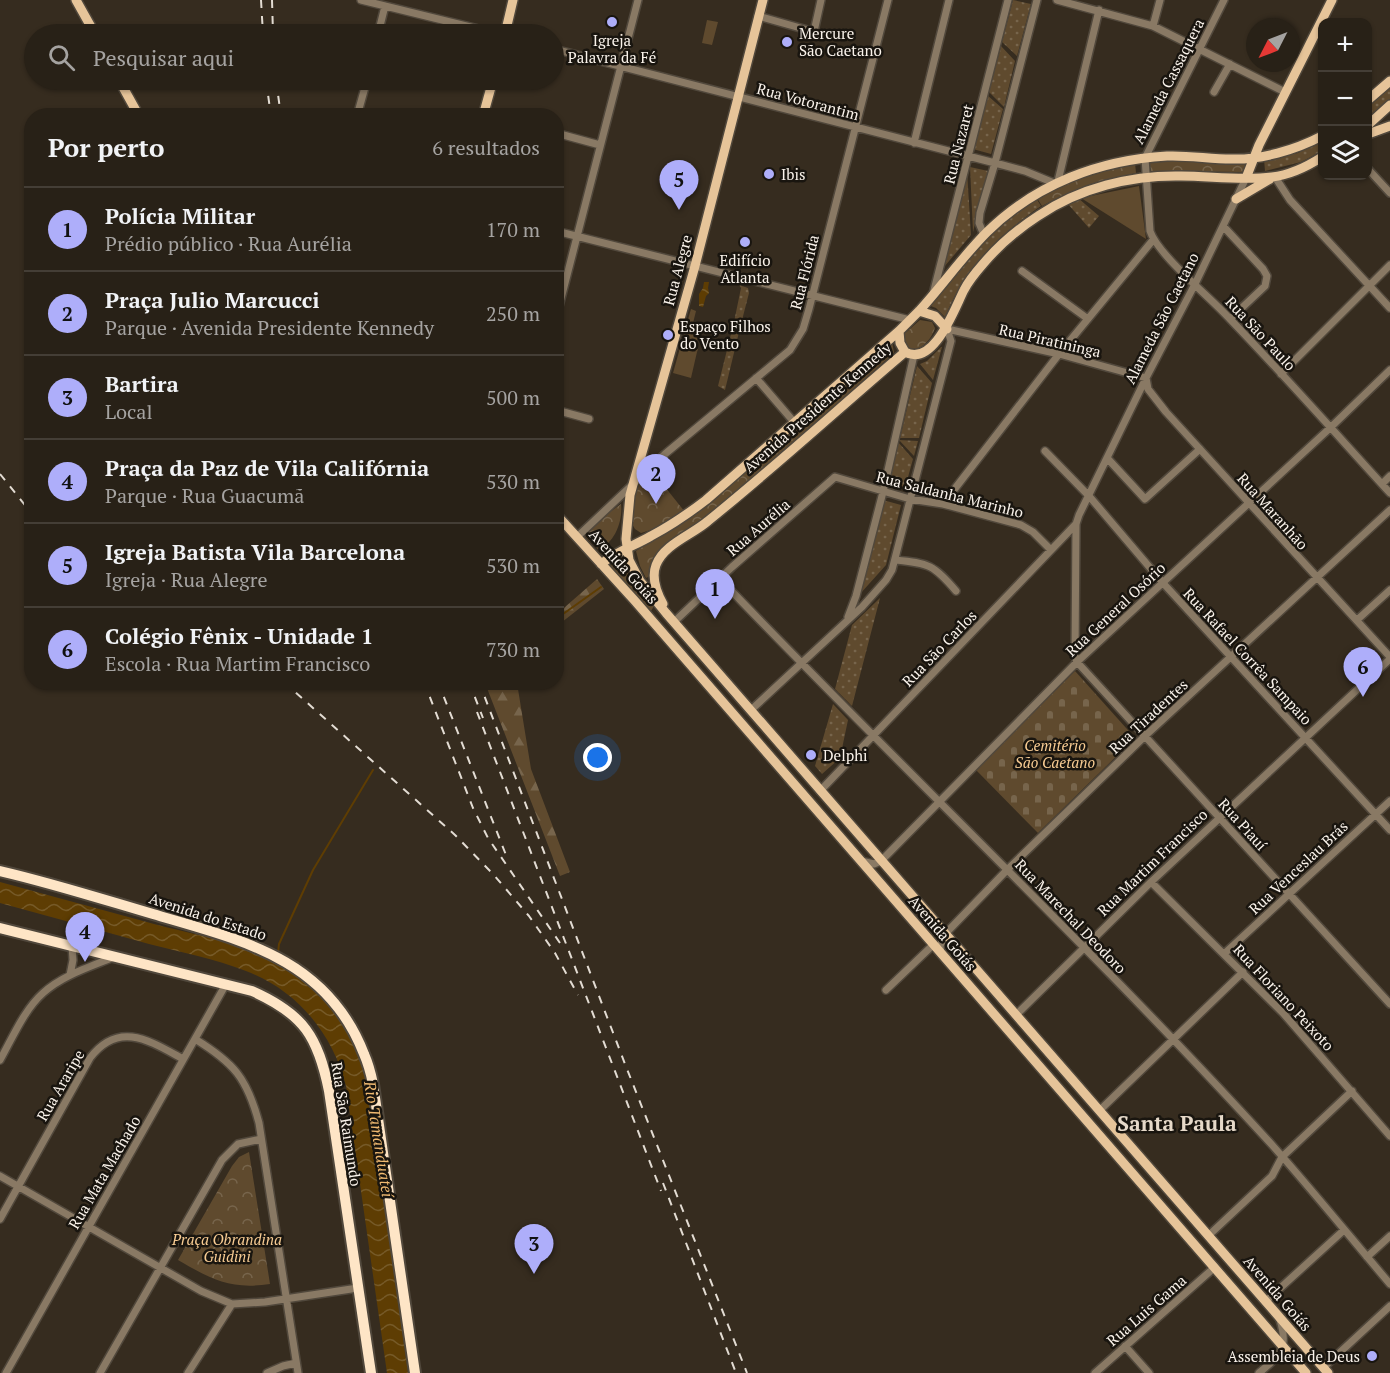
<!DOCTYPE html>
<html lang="pt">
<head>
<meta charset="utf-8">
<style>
  body { margin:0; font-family:"PT Serif",serif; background:#342e24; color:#f1f3f6 }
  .controls { position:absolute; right:18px; top:18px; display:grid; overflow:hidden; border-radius:12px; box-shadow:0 2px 4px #0004 }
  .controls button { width:54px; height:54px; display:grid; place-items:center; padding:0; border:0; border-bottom:2px solid #443e36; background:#282117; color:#f1f3f6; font:30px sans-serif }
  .compass { position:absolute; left:1246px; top:18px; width:54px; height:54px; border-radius:50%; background:#282117; box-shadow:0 2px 4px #0004; rotate:228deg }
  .you { position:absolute; left:598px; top:758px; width:21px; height:21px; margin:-15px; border:4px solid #fff; border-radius:50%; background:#1a73e8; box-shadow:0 0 0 9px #1a73e833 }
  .badge { display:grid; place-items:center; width:39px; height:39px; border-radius:50%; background:#aeaefa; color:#111; font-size:20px; font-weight:700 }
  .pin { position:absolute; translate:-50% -50px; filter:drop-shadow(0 2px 3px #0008) }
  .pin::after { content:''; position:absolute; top:32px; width:21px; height:18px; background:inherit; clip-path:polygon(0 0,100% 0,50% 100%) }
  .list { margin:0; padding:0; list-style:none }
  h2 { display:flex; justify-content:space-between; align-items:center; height:78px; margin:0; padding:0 24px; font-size:26px }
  h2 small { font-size:20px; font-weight:400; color:#a5a3a1 }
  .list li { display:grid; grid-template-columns:39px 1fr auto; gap:18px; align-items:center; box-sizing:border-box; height:84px; padding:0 24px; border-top:2px solid #443e36 }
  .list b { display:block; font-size:22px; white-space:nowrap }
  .list p { margin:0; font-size:20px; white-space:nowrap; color:#a5a3a1 }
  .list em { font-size:20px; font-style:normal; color:#a5a3a1 }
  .icon { flex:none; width:33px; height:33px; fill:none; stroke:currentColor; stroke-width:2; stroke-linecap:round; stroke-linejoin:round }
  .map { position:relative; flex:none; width:1390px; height:1373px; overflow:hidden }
  .search { position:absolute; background:#282117; box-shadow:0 2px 4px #0004; left:24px; top:24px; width:540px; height:66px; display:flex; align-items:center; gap:15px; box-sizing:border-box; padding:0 21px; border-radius:33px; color:#a5a3a1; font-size:22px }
  .panel { position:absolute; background:#282117; box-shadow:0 2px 4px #0004; left:24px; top:108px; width:540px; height:582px; border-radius:24px }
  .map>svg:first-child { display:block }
  .grass { fill:url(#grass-dots) }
  .forest { fill:url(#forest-firs) }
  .cemetery { fill:url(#cemetery-stones) }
  .park { fill:url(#park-crowns) }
  .garden { fill:#5f4a2e }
  .water { fill:url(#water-waves) }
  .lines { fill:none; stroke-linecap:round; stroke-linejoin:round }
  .stream { stroke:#5e3d03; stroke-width:2 }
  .minor-casing { stroke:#51483c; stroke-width:10 }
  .major-casing { stroke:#51483c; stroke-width:12 }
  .highway-casing { stroke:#51483c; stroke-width:14 }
  .minor { stroke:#897964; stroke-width:7 }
  .major { stroke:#e6c499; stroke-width:9 }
  .highway { stroke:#fee5c6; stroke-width:10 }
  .rail { stroke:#e3dcd3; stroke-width:2; stroke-dasharray:8 8; stroke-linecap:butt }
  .poi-dot { fill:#aeaefa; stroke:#19150f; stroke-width:2 }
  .labels { text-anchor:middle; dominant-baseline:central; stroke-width:5; stroke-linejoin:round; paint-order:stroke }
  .poi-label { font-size:15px; fill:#faf3eb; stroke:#19150f; text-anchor:start }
  .street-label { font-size:15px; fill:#faf3eb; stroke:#19150f }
  .park-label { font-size:15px; font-style:italic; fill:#f8cc93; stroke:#19150f }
  .water-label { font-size:16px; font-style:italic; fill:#f1ba71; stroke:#19150f }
  .district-label { font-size:21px; font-weight:bold; fill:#e6d9c9; stroke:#19150f }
</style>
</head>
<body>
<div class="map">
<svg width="1390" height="1373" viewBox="0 0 1390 1373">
  <defs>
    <pattern id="grass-dots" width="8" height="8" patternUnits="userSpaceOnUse" patternTransform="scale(1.5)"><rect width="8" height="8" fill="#5f4a2e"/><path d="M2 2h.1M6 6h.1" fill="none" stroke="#77654c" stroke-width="1.8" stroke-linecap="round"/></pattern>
    <pattern id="forest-firs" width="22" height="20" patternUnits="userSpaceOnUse" patternTransform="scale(1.5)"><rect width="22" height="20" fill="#5f4a2e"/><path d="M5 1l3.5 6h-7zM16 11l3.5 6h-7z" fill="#77654c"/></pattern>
    <pattern id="cemetery-stones" width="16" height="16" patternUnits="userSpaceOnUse" patternTransform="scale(1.5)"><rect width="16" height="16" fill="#5f4a2e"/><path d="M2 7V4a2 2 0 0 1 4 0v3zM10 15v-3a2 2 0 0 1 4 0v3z" fill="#77654c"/></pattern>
    <pattern id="park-crowns" width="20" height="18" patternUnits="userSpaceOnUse" patternTransform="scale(1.5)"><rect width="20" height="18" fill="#5f4a2e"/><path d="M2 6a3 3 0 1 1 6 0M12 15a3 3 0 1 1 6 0" fill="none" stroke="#77654c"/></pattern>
    <pattern id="water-waves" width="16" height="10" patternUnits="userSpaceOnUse" patternTransform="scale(1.5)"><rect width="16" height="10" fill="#5e3d03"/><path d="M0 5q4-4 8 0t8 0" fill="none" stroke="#765a28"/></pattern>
  </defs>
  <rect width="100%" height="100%" fill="#362c1f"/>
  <path class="grass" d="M1013,0L1031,4L1017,56L1002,42Z
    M1001,46L1015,61L1004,107L989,92Z
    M1390,85V99L1368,118V104Z
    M987,95L1003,109L991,154L973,149Z
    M1322,140V151L1301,162L1265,171L1264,159L1298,153Z
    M970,167L988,171L973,232Z
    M967,171L971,235L944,267Z
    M1036,198L1041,206C996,237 966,267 945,317L936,308L928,305C963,264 990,229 1036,198Z
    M1078,198L1099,216L1089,228L1067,203Z
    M739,285L748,288L749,293L741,324L734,322L741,288Z
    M732,330L739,332L725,390L718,386Z
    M941,347H942L933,380L920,364L927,361Z
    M917,366L932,383L919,438H900Z
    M899,440L918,441L914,456Z
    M898,442L913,459L905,488L888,483Z
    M883,500L901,505L886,565L860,594Z
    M880,598L852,706L835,689L852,625Z
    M833,704L848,720L840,758L822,774L815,766Z"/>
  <path class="forest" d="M597,579L604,589L557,626V614Z
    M485,683H517L531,769L570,872L560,876Z"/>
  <path class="cemetery" d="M1075,671L1135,738L1038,833L976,770Z"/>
  <path class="park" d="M1176,160L1233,164L1246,162L1244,172L1151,171L1149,161Z
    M1135,163L1136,173C1103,180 1072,189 1042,206L1037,198C1070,179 1098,170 1135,163Z
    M691,309L696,311L691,331L698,339L695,345L685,342L684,346L698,349L697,352L680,348Z
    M920,320L932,322L935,328C931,341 917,356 905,345L903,335Z
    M892,341L894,353L735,494L660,551L652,563L650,576L646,578L640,566L636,551L695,512Z
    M653,472L685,512L657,528L641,533L635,529L631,522L634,498L640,482Z
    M621,504C623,520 615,544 598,549L584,535L596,522Z
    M618,559L636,585L654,606L651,611L611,567L612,562Z
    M249,1152L270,1284C230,1290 211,1279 178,1260L232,1166L239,1157Z"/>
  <path class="garden" d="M707,20L718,22L712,45L702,43Z
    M1139,186L1146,239L1081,198Z
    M680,348L697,352L691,378L673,373Z"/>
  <path class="water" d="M704,282H709L708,288L709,293L706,296L703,307L699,306V294L703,288Z
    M0,882C51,896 103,910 154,924C187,933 224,939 255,952C313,976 351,1022 367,1082L408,1373H387L346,1086C333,1034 297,990 246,971C215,959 181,952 149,944C100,930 50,917 0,903Z"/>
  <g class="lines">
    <path class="stream" d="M556,619L601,587
      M278,953L279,944L313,870L373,770"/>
    <g class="minor-casing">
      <path id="minor" d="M361,0L499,34
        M1057,0L1153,26L1285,92
        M1224,0L1145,158L1150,231C1158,255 1210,297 1229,318C1284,375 1337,435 1390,493
        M758,16L811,31L815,27L821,0
        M1153,26L1160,0
        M378,34L385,6
        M554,49L995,163L1025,171L1054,183
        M1214,92L1230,64
        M419,115L420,116
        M357,116L367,80
        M556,133L600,145
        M914,143L949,0
        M1368,169L1390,193
        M1275,177L1290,200L1390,308
        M1246,178L1195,284L1146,378L1079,515L1076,524L1075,657L1077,662L1390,1004
        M1058,181L1099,10
        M1223,226L1263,269L1267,276L1265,286L1230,319
        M556,231L910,320
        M984,235L979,223L980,213L995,163L1037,0
        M1022,271L1088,319
        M933,294L1008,0
        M556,318L638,0
        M947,329L1059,354L1146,378
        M1281,374L1390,265
        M756,378L794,422
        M1146,378L1148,389L1166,412L1390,657
        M556,410L589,419
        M1045,451L1089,496L1163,583L1390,830
        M1108,459L1145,499L1200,449
        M1382,484L1390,476
        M943,504L1059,354L1153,240
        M577,537L665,454L790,350L803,329L809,309L888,0
        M895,560C929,563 934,565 956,591
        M720,579C902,769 1095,951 1273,1146C1313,1191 1351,1238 1390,1284
        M848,617L856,596L883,492L914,355
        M1357,620L1390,590
        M674,622L732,567L835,477L910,499L943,504L1021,525L1033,532L1051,550
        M751,710L862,607L886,580L892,570L951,341L947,329
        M820,791L1076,524
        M861,861L874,864L881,861L1077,662L1330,428L1390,370
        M1151,882L1283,1013L1390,1136
        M1225,953L1390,801
        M941,954L940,946L945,934L1008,869L1145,736L1390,510
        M70,975L73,960L72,946
        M886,990L933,945
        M1016,1015L1151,882L1390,659
        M195,1039C234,1063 247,1078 259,1123L298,1373
        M0,1060C13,1037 24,1010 43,993C63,975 90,967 114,957
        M1099,1111L1243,972
        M0,1176L201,1291L232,1304
        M0,1219L90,1058C119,1020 150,1041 183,1059
        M1208,1236L1272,1176L1282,1157L1352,1091
        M1367,1257L1390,1236
        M1266,1301L1344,1230
        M1125,1346L1149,1373
        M1323,1368L1390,1306
        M6,1373L226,984
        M100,1373L222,1160L238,1144L261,1139
        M188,1373L232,1304L265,1302L358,1288
        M267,1373L283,1366L296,1363
        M1095,1373L1215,1267
        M1259,1373C1280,1355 1289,1349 1280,1320"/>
    </g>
    <g class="major-casing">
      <path id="major" d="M76,0L95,34
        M763,0L695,266L630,495L626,539L629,560L640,581L666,613L1328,1373
        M505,34L513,0
        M119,80L139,116
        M1368,100L1390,81
        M483,116L493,80
        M1368,125L1390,105
        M1368,134L1390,126
        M1246,178L1259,145L1332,0
        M1236,199L1270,179
        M919,311L935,316L947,329
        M899,331L900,343L905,352
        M905,352C934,368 955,307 964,290C969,280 976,272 983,264C999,245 1018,229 1038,216C1079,188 1131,175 1181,176C1210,176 1242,181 1272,177C1289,175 1308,166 1322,157
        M556,514L635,601L1306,1373
        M601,564C617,551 634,546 651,536C670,526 689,513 706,500L899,331C906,324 912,318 919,311C942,286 962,257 987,232C1036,184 1099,160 1167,156C1188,155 1210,159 1231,159C1261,160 1295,150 1322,136
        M663,604C657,593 651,578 656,565C664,544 692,535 708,521C775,467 839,408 905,352"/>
    </g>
    <g class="highway-casing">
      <path id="highway" d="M0,871C52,883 102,899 153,914C241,940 327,958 364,1054C368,1063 371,1074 373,1084L415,1373
        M0,928L252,991C304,1014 318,1037 329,1091L371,1373"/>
    </g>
    <use href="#minor" class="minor"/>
    <use href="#major" class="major"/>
    <use href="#highway" class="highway"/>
    <path class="rail" d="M261,0L263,34
      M272,0L273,34
      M266,80L271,116
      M276,80L281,116
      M0,474L32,514
      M284,682L455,835L493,874L529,916L555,953L578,995
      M424,682L473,808L488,838L560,943
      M438,682L506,855
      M469,682L483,718
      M479,682L625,1064L747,1373
      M477,712L661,1191
      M663,1183L736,1373"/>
  </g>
  <g class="poi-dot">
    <circle cx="612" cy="22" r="6"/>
    <circle cx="787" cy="42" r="6"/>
    <circle cx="769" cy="174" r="6"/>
    <circle cx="745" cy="242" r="6"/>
    <circle cx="668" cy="335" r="6"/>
    <circle cx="811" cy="755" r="6"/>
    <circle cx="1372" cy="1356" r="6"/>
  </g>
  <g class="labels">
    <g class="poi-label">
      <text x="799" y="33">Mercure<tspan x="799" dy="17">São Caetano</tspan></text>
      <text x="612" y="40" text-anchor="middle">Igreja<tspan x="612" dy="17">Palavra da Fé</tspan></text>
      <text x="781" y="174">Ibis</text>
      <text x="745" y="260" text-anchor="middle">Edifício<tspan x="745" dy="17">Atlanta</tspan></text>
      <text x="680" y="326">Espaço Filhos<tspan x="680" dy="17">do Vento</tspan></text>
      <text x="823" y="755">Delphi</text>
      <text x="1360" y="1356" text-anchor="end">Assembleia de Deus</text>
    </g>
    <g class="street-label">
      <text transform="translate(1168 81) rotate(-63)">Alameda Cassaquera</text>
      <text transform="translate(808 101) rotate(15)">Rua Votorantim</text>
      <text transform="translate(958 144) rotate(-76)">Rua Nazaret</text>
      <text transform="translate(677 270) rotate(-75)">Rua Alegre</text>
      <text transform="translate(804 272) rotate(-76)">Rua Flórida</text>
      <text transform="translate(1161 318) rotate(-63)">Alameda São Caetano</text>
      <text transform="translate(1261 333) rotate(47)">Rua São Paulo</text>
      <text transform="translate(1050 340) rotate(13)">Rua Piratininga</text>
      <text transform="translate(817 407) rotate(-41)">Avenida Presidente Kennedy</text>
      <text transform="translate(950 494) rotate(14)">Rua Saldanha Marinho</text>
      <text transform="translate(1273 511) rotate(48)">Rua Maranhão</text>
      <text transform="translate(758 527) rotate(-41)">Rua Aurélia</text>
      <text transform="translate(624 566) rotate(48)">Avenida Goiás</text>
      <text transform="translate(1115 609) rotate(-43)">Rua General Osório</text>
      <text transform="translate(939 648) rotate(-46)">Rua São Carlos</text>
      <text transform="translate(1248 656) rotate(47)">Rua Rafael Corrêa Sampaio</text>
      <text transform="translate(1148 716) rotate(-43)">Rua Tiradentes</text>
      <text transform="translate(1243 824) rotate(48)">Rua Piauí</text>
      <text transform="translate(1152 862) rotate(-44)">Rua Martim Francisco</text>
      <text transform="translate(1298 867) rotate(-43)">Rua Venceslau Brás</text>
      <text transform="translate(208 916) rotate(18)">Avenida do Estado</text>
      <text transform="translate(1071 916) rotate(46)">Rua Marechal Deodoro</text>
      <text transform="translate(943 933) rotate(49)">Avenida Goiás</text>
      <text transform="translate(1284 997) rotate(47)">Rua Floriano Peixoto</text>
      <text transform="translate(60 1085) rotate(-60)">Rua Araripe</text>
      <text transform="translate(347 1124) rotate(81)">Rua São Raimundo</text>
      <text transform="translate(104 1172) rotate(-60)">Rua Mata Machado</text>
      <text transform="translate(1278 1293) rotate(49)">Avenida Goiás</text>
      <text transform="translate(1146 1310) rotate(-41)">Rua Luis Gama</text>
    </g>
    <g class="park-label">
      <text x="1055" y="745">Cemitério<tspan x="1055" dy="17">São Caetano</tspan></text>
      <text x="227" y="1239">Praça Obrandina<tspan x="227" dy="17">Guidini</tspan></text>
    </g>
    <g class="water-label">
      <text transform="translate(379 1139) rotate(81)">Rio Tamanduateí</text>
    </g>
    <g class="district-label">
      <text x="1177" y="1123">Santa Paula</text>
    </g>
  </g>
</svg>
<div class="controls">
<button>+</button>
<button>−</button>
<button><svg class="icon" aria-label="layers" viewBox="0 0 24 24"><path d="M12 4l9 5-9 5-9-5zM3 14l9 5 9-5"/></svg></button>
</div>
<svg class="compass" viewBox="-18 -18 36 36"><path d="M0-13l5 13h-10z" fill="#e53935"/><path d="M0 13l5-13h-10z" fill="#a5a3a1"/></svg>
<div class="you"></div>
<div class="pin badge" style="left:715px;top:619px">1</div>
<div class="pin badge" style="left:656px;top:504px">2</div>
<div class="pin badge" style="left:534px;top:1274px">3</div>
<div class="pin badge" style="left:85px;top:962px">4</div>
<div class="pin badge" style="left:679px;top:210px">5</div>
<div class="pin badge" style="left:1363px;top:697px">6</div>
<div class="search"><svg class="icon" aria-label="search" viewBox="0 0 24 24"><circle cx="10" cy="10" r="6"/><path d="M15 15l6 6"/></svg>Pesquisar aqui</div>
<section class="panel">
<h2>Por perto<small>6 resultados</small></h2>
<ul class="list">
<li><span class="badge">1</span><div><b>Polícia Militar</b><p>Prédio público · Rua Aurélia</p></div><em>170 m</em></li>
<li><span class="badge">2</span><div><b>Praça Julio Marcucci</b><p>Parque · Avenida Presidente Kennedy</p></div><em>250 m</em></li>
<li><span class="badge">3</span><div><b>Bartira</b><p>Local</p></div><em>500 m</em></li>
<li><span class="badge">4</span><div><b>Praça da Paz de Vila Califórnia</b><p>Parque · Rua Guacumã</p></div><em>530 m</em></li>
<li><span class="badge">5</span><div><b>Igreja Batista Vila Barcelona</b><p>Igreja · Rua Alegre</p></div><em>530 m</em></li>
<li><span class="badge">6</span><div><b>Colégio Fênix - Unidade 1</b><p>Escola · Rua Martim Francisco</p></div><em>730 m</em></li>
</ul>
</section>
</div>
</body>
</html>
